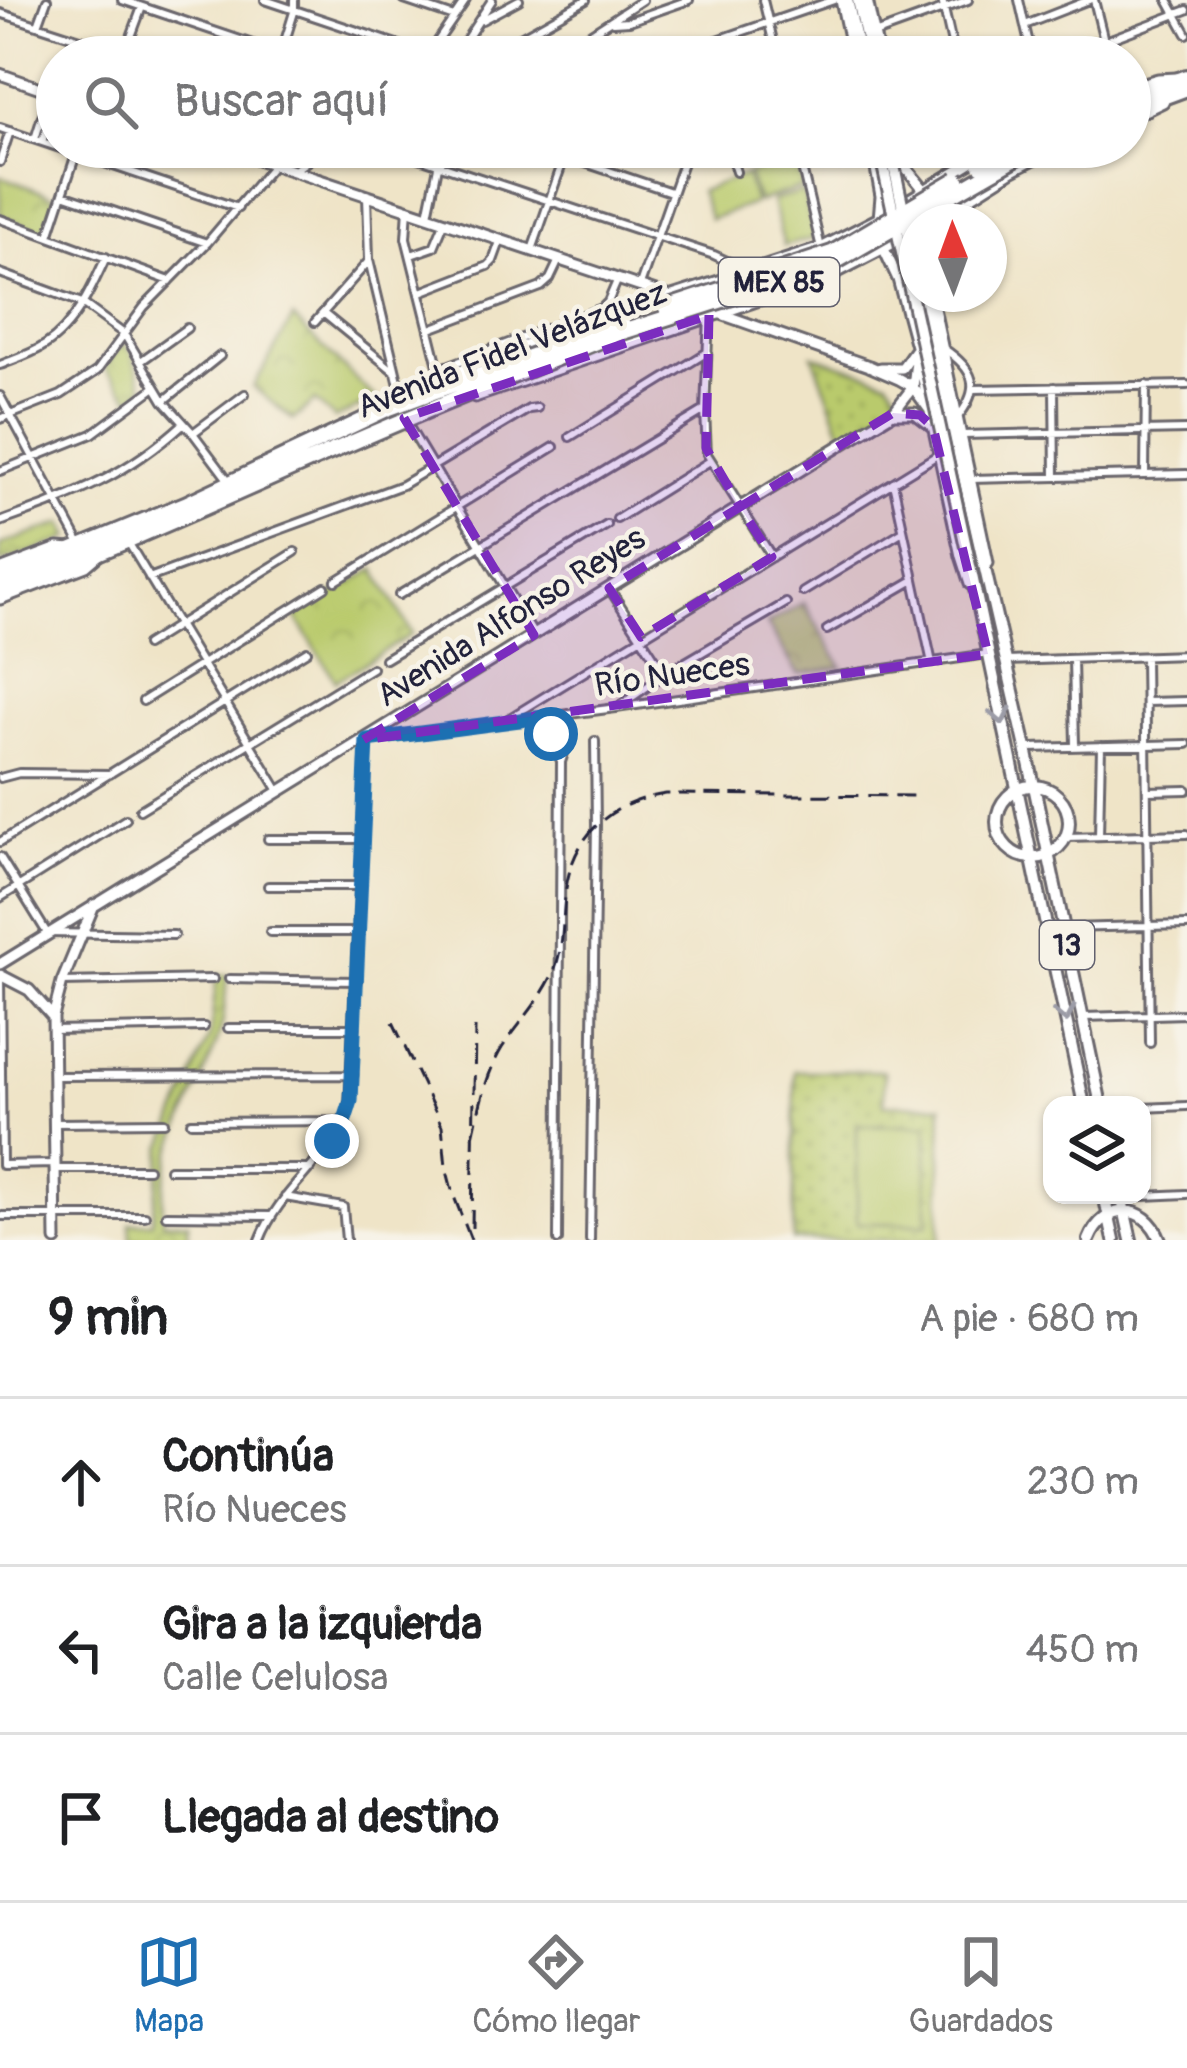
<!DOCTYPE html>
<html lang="es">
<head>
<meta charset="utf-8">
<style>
  body { margin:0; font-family:Pangolin,sans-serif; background:#f2f2f2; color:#202124 }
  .controls { position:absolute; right:36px; bottom:36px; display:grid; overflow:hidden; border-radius:24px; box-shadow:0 3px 9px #0004 }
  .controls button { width:108px; height:108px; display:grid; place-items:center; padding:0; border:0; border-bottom:3px solid #e0e0e0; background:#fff; color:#202124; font:60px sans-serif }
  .compass { position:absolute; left:899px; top:204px; width:108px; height:108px; border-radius:50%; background:#fff; box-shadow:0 3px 9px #0004; rotate:359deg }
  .stop { position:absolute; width:36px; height:36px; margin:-27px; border:9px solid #1f6fb2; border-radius:50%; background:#fff }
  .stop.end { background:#1f6fb2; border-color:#fff; box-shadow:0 3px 12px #0008 }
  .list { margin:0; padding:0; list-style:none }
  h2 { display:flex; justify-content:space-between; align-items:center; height:156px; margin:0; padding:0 48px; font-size:51px }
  h2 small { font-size:39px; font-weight:400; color:#757577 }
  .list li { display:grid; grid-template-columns:78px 1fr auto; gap:36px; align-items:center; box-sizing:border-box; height:168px; padding:0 48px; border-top:3px solid #e0e0e0 }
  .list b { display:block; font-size:45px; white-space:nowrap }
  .list p { margin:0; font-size:39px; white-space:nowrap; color:#757577 }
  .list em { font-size:39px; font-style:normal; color:#757577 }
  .icon { flex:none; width:66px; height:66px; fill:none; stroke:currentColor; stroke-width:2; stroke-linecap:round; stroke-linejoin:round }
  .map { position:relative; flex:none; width:1187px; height:1240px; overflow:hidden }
  .search { position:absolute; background:#fff; box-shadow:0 3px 9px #0004; left:36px; right:36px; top:36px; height:132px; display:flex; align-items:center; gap:30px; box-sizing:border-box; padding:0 42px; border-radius:66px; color:#757577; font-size:45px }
  .sheet { height:660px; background:#fff }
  nav { display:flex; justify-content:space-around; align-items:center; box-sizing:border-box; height:168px; border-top:3px solid #e0e0e0; background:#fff; font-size:33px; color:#757577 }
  nav a { display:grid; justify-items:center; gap:6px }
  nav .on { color:#1f6fb2 }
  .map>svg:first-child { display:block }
  .grass { fill:url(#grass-dots); stroke:#6e7654; stroke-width:3 }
  .park { fill:url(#park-crowns); stroke:#6e7654; stroke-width:3 }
  .pitch { fill:#b9ca6c; stroke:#6e7654; stroke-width:3 }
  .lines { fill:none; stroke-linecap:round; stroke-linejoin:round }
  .street-casing { stroke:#6a666c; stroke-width:12 }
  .secondary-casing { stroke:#6a666c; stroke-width:15 }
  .primary-casing { stroke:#6a666c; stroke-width:16 }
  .highway-casing { stroke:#6a666c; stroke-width:20 }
  .street { stroke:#fff; stroke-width:6 }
  .secondary { stroke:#fff; stroke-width:9 }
  .primary { stroke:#fff; stroke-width:10 }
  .highway { stroke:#fff; stroke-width:14 }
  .rail { stroke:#22223b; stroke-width:3; stroke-dasharray:18 9; stroke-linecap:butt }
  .primary-bridge-casing { stroke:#6a666c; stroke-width:16; stroke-linecap:butt }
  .highway-bridge-casing { stroke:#6a666c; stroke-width:20; stroke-linecap:butt }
  .primary-bridge { stroke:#fff; stroke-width:10 }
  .highway-bridge { stroke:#fff; stroke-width:14 }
  .oneway { stroke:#9c9ca7 }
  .route { stroke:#1f6fb2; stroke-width:15 }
  .marked { fill:#7b2cbf; fill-opacity:0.2; stroke:#7b2cbf; stroke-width:9; stroke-dasharray:24 15; stroke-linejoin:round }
  .labels { text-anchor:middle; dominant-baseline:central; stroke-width:9; stroke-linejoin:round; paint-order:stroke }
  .shield { fill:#f7f3e8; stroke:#62616f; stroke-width:3 }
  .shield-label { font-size:30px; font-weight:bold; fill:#22223b }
  .street-label { font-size:33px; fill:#22223b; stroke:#f7f3e8 }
</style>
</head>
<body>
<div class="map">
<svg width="1187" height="1240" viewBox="0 0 1187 1240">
  <defs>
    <pattern id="grass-dots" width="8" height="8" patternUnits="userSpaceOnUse" patternTransform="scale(3)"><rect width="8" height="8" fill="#b9ca6c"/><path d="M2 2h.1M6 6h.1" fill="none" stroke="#9fad5e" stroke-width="1.8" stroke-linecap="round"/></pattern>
    <pattern id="park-crowns" width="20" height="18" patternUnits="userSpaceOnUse" patternTransform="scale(3)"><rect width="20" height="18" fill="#b9ca6c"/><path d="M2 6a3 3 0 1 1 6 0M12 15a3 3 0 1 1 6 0" fill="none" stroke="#9fad5e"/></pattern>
  </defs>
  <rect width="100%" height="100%" fill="#f7f3e8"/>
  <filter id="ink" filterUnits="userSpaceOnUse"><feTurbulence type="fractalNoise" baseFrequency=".00833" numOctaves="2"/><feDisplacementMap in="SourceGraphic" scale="24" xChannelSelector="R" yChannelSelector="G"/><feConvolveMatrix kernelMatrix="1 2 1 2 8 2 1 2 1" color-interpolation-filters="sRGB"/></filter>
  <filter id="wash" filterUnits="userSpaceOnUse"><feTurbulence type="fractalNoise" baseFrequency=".004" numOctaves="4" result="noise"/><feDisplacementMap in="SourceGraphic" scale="48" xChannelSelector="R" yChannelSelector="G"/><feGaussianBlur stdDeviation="2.7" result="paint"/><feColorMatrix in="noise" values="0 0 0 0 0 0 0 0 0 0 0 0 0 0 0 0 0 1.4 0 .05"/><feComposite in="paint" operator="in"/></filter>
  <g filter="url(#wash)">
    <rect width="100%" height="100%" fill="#efe4c7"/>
    <path class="grass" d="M813,355L888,380L897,391L895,404L843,436Z
      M795,1071H884V1104L942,1105L940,1240H793Z"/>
    <path class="park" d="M0,176L58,198L45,232L0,216Z
      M293,318L376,399L335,419L315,401L293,420L253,387Z
      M123,343L132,353L144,389L131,399L104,367Z
      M63,523L70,538L0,563V545Z
      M375,569L412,634L336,681L295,616Z
      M804,603L842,667L798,674L767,624Z
      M217,975H227C225,993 226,1014 220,1032C200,1098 157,1149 163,1222H188L189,1240H131L130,1223L152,1222L163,1148L210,1035Z"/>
    <path class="pitch" d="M793,158L803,187L758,202L748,174Z
      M746,175L755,203L710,219L700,191Z
      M803,192L815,238L784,246L772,201Z
      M857,1125H927V1224L857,1223Z"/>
  </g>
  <g filter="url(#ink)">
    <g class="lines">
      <g class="street-casing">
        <path id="street" d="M122,0L291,57
          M265,0L429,55
          M404,0L454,17
          M763,0L777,57
          M942,0L955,57
          M1019,0L1032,57
          M1094,0L1108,57
          M1168,0L1187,34
          M0,13L136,57
          M482,20L519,0
          M613,22L629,21L689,0
          M38,25L47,0
          M1025,25L1089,0
          M874,34L968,0
          M125,53L142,7
          M281,54L294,12V0
          M429,54L466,0
          M78,57L84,42
          M455,57L492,0
          M485,57L586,0
          M554,57L642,0
          M668,57L834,0
          M1063,57L1187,10
          M0,128L57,147
          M35,139L50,91
          M42,142L57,96
          M57,147L238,208
          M386,147L714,255L746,270
          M538,147L671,192
          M728,147L736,172
          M797,147L821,248
          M0,162L10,131
          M293,171L328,147
          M63,194L207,243
          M367,195L369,260L403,402
          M408,208L406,238L442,382
          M428,215L438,166L444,159L448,147
          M0,219L170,281
          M49,236L76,154
          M532,250L568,147
          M411,255L434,247L444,223
          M0,273L82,303L124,334L164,401L193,433L229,481
          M640,285L688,148
          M421,292L488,266L493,261L501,239
          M323,313L394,371
          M709,315L705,410L707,454L772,557
          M315,322L368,262
          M430,329L541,287L550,279L559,260
          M943,348C974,369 983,387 957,418
          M141,361L187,328
          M0,365C15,359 32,354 45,345C75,326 92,288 106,257
          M439,369L602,308L608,302L617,281
          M1054,387L1055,477
          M973,389L1187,385
          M0,396L81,546
          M164,401L220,356
          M0,419L61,395L97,371L144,307L207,243L274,164
          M406,422L534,635
          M193,433L245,394
          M962,435L1187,430
          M570,437L706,353
          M0,471L92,434L154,388
          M1145,475L1146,385
          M971,479L1187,474
          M893,482L932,663
          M617,519L710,461
          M0,522C74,495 124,478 184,423
          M128,542L279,791
          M149,578L402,485L529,409L537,408
          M336,581L554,447
          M609,588L665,674
          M803,592L903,531
          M399,595L705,410
          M827,630L914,580
          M146,645L295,552
          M1145,657L1150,1043
          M385,659L607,525
          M1073,659L1075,745
          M1006,661L1187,655
          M143,701L325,587
          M1146,702L1187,701
          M621,705L665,674L786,603
          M551,716L552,740L560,759
          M508,719L939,454
          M367,740L616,708L988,654
          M1029,748L1187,744
          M0,778L19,773L110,774
          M1148,791L1187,790
          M140,810L372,668
          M1099,836L1101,746
          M1066,837L1187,834
          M268,839H362
          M0,842L307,651
          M0,857L47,933L174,935
          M268,886H360
          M0,898L126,819
          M1065,928L1187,925
          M270,932H358
          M0,977L2,1165
          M229,979L357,981
          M62,982L213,979
          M1083,1017L1187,1014
          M228,1028H355
          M53,1030L204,1027
          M53,1076L353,1075
          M1142,1108L1187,1106
          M191,1122L343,1121
          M54,1123L164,1122
          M4,1165L55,1164
          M55,1169H148
          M169,1169H310
          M285,1197L343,1207L346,1240
          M1121,1197L1187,1194
          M166,1215L270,1216
          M0,1216H145
          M260,1240C279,1190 329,1160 349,1109L367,740
          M558,1240L561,762L568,741V714
          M590,1240L596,825L595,741"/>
      </g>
      <g class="secondary-casing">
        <path id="secondary" d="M841,0L853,57
          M867,0L879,57
          M0,74L57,94
          M1130,87L1158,79L1177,78
          M1130,118L1163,102
          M221,147L683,301
          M872,147L881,196L879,219
          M898,147L902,163L926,192
          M898,206L996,147
          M931,222L1013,170L1057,147
          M883,247L898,279L916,346L961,556L970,584
          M931,294L988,563
          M704,308L869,366L899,379L913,387L929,409
          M880,368H902L914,351
          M437,387L450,376L474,364L561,332L821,248L879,218
          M475,397L830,276L917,231
          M896,413H915L933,427
          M0,570L58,548L71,549
          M0,599L86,566L100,554
          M0,964L893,413L913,387L917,352
          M0,975L29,990L53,1017
          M56,1240L53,1017L62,982L94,905"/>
      </g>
      <g class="primary-casing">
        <path id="primary" d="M847,0L860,57
          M858,0L871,57
          M922,294L1026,748L1101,1105
          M966,547L1084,1105
          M997 822a36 36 0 1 1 72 0a36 36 0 1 1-72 0Z
          M1104,1195L1114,1240
          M1121,1195L1131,1240
          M1089,1240C1104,1202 1146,1202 1160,1240"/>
      </g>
      <g class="highway-casing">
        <path id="highway" d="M1130,98L1187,77
          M1130,109L1187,88
          M0,580L185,504L387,409L501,367
          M0,591C171,528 334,445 505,379"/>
      </g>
      <use href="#street" class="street"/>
      <use href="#secondary" class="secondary"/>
      <use href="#primary" class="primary"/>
      <use href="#highway" class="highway"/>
      <path class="rail" d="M393,1022L442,1126L446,1167L453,1194L471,1240
        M473,1137C480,1106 485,1076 502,1048C519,1023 542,999 554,971C564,947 562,923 565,897C570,838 608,802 666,794L918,796
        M472,1228L475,1028"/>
      <g class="primary-bridge-casing">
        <path id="primary-bridge" d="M879,147L966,547
          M890,147L917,274"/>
      </g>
      <g class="highway-bridge-casing">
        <path id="highway-bridge" d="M981,165L1013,147
          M666,308L832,253L957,179
          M501,367L622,323
          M505,379L613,335L801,275L835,262L1035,147"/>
      </g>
      <use href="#primary-bridge" class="primary-bridge"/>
      <use href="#highway-bridge" class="highway-bridge"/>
    </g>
    <defs><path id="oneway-chevron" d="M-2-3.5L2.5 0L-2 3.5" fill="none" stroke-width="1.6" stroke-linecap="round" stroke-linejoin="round" transform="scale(3)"/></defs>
    <g class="oneway">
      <use href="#oneway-chevron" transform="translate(1001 716) rotate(78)"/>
      <use href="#oneway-chevron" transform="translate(1065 1014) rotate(78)"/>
    </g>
  </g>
  <g class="lines" filter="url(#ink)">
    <path class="route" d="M332,1141L345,1120L351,1101L367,740L551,716V734"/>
  </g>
  <path class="marked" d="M709,315L706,448L740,507L609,588L641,637L772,557L740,507L893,413L920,415L933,427L988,654L363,740L534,635L404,418Z"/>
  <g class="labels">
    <g class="shield">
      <rect x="719" y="258" width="120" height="48" rx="9"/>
      <rect x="1040" y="921" width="54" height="48" rx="9"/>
    </g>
    <g class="shield-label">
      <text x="779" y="282">MEX 85</text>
      <text x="1067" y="945">13</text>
    </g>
    <g class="street-label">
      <text transform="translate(512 350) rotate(-21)">Avenida Fidel Velázquez</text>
      <text transform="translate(511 617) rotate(-32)">Avenida Alfonso Reyes</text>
      <text transform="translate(672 675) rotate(-8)">Río Nueces</text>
    </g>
  </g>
</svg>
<div class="controls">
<button><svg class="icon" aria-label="layers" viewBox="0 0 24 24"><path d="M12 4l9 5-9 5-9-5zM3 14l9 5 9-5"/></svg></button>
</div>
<svg class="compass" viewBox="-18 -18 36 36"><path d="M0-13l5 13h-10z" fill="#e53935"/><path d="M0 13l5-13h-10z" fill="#757577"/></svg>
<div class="stop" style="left:551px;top:734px"></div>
<div class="stop end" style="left:332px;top:1141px"></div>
<div class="search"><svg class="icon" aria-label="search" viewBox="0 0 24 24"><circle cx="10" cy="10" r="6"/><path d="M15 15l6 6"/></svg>Buscar aquí</div>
</div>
<section class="sheet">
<h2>9 min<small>A pie · 680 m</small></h2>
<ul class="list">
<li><svg class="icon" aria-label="ahead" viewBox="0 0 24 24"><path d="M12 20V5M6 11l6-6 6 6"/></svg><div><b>Continúa</b><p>Río Nueces</p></div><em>230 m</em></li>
<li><svg class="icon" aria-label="left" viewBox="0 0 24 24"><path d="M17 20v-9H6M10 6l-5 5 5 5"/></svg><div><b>Gira a la izquierda</b><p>Calle Celulosa</p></div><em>450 m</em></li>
<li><svg class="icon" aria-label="arrive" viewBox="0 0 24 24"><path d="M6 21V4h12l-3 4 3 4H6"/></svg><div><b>Llegada al destino</b></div></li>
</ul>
</section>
<nav>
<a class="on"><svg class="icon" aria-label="map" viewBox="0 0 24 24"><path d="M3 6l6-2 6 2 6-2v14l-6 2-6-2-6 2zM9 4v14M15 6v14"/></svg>Mapa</a>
<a><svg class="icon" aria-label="directions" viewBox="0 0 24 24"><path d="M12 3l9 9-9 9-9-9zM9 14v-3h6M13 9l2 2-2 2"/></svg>Cómo llegar</a>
<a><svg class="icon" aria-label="saved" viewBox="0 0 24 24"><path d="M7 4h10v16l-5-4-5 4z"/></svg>Guardados</a>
</nav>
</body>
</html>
